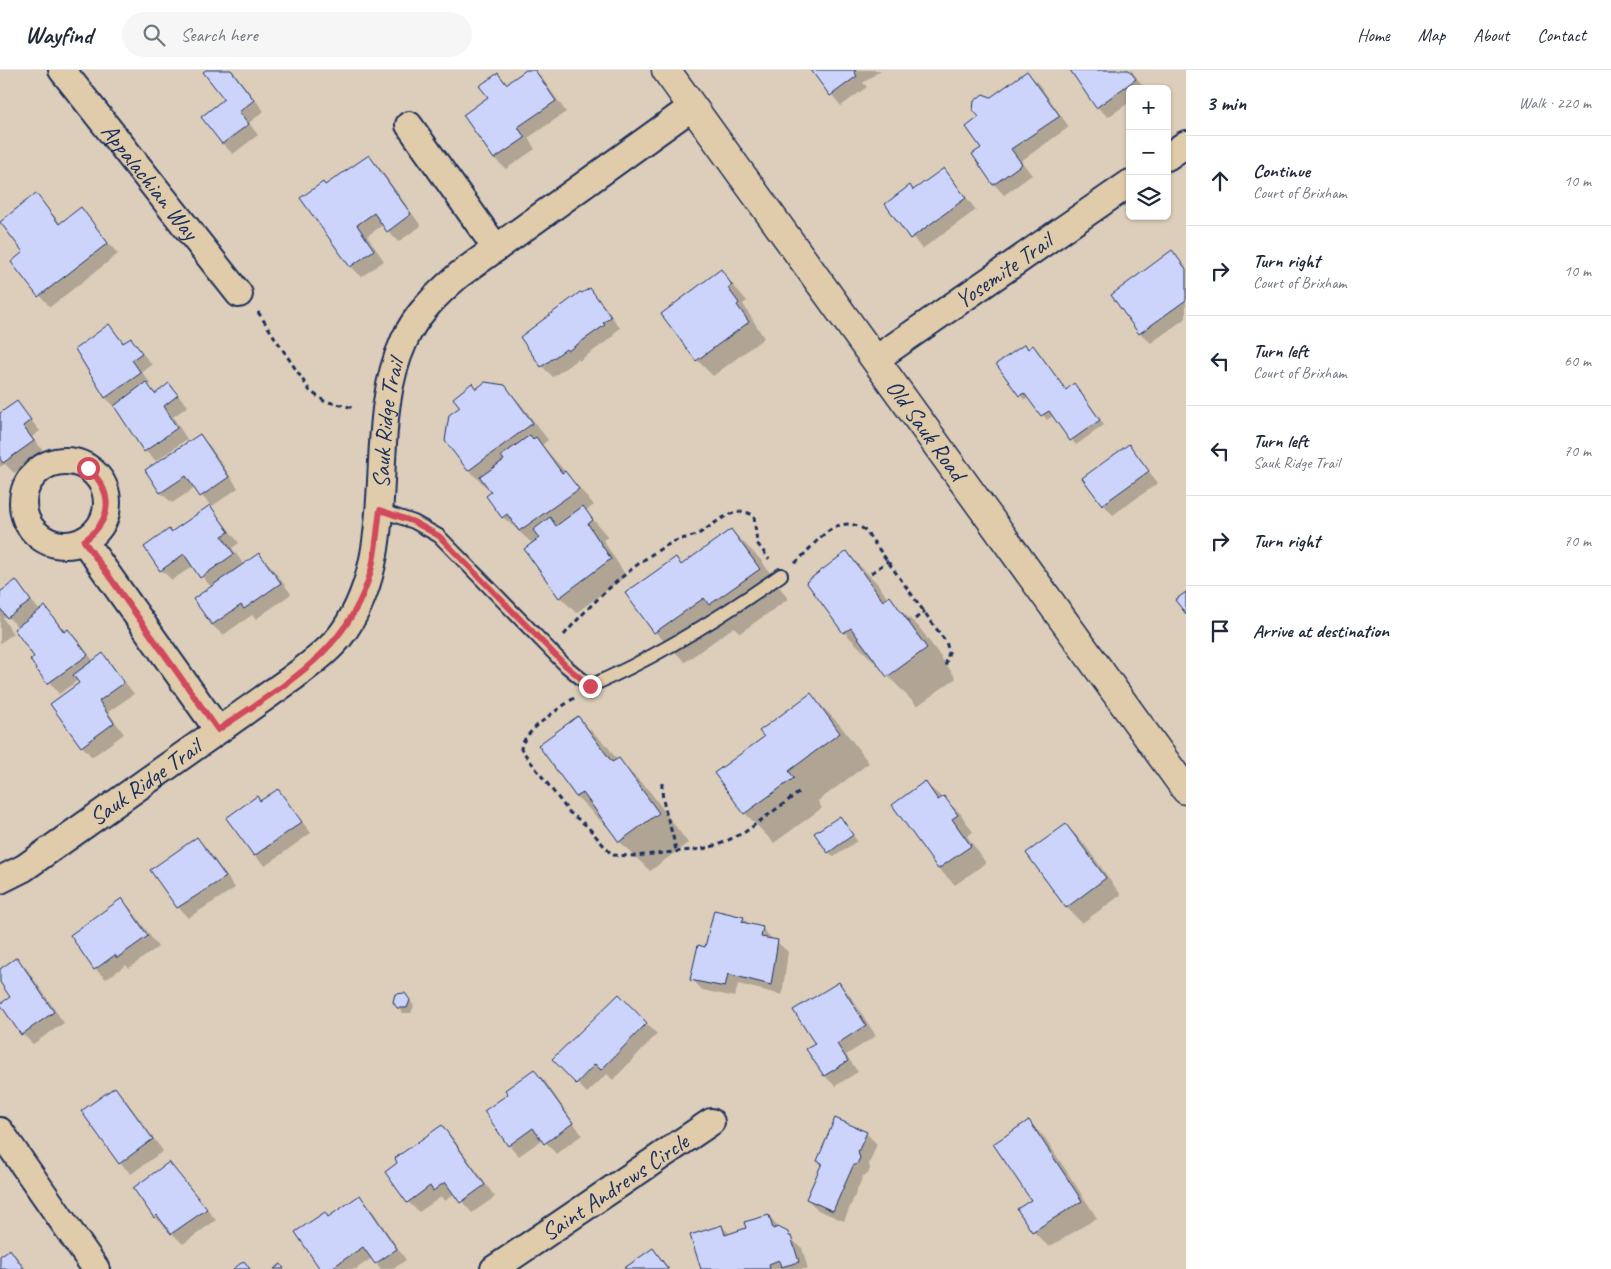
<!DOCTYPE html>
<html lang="en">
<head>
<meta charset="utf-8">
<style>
  body { margin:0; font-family:Caveat,sans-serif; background:#f6f6f7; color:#1f2937 }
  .controls { position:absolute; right:15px; top:15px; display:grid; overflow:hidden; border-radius:8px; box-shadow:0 1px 4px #0004 }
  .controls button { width:45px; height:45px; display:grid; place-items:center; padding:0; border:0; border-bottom:1px solid #e0e1e3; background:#fff; color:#1f2937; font:25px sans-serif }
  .stop { position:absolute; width:15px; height:15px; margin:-11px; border:4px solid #d1495b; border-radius:50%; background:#fff }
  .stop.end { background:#d1495b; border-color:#fff; box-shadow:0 1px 5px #0008 }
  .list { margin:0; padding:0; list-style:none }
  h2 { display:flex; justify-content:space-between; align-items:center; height:65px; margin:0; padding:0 20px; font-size:21px }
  h2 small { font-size:16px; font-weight:400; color:#747a83 }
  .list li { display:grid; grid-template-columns:32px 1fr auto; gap:15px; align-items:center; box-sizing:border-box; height:90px; padding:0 20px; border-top:1px solid #e0e1e3 }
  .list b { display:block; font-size:19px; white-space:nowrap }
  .list p { margin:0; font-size:16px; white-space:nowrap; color:#747a83 }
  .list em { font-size:16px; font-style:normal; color:#747a83 }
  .icon { flex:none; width:28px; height:28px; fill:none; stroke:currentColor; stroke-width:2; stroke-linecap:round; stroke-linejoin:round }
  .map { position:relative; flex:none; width:1186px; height:1199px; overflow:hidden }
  header { display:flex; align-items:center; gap:30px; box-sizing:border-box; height:70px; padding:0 25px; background:#fff; border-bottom:1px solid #e0e1e3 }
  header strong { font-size:24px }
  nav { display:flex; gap:28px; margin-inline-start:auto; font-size:18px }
  .search { width:350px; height:45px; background:#f6f6f7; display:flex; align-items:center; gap:12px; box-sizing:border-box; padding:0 18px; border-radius:28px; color:#747a83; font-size:19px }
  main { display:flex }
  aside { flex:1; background:#fff }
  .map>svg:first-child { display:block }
  .shadow { fill:#0003 }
  .building { fill:#ccd4fc; stroke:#1b2f5e }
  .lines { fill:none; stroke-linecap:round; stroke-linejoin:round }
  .service-casing { stroke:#1b2f5e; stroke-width:16 }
  .minor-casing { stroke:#1b2f5e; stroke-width:30 }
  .tertiary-casing { stroke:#1b2f5e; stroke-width:31 }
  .path { stroke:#1b2f5e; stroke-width:3; stroke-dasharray:5 4; stroke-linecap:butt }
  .service { stroke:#e0ccaa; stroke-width:12 }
  .minor { stroke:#e0ccaa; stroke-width:26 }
  .tertiary { stroke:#e0ccaa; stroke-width:28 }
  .route { stroke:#d1495b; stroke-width:6 }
  .labels { text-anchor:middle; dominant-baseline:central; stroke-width:5; stroke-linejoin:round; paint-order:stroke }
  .street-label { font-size:24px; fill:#1b2f5e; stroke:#e0ccaa }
</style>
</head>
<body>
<header>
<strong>Wayfind</strong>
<div class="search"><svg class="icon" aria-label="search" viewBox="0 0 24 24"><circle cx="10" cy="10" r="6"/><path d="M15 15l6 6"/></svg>Search here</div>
<nav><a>Home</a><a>Map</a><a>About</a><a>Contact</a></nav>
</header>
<main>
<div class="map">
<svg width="1186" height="1199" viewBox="0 0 1186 1199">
  <rect width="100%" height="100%" fill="#dcceba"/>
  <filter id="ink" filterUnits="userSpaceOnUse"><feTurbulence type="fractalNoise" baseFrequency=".02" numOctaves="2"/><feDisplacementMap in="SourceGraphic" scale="10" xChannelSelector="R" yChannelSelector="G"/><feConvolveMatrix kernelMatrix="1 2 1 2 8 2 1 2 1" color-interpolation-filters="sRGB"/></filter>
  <g filter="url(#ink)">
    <path class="shadow" d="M208,0H232L264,41L249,53L258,65L233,84L222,73L225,29Z
      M528,0H534L542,8L566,42L528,68L535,79L506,99L495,89L464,45L489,27L498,4L508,14Z
      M812,0H881L863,13L867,17L841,36Z
      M1071,0H1131L1145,19H1130V32L1108,47L1097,37Z
      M1027,3L1038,13L1069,57L1021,91L1032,105L1004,125L994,114L974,84L983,78L981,47L992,28Z
      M368,86L379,97L421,156L398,172L383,155L367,166L384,191L361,207L351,196L326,117Z
      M944,99L976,140L922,179L887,134L914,121Z
      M36,125L61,154L80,139L118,184L50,237L12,192L25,182Z
      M1172,182L1186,197V248L1151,273L1140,263Z
      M721,201L747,231L743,234L764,268L713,306L697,290L663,244Z
      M589,219L600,230L620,258L613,264L614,266L579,291L578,289L553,307L542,296L582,225Z
      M109,256L125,273L131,269L152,295L142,302L151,314L148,316L156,324L169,315L188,336L173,347L187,369L156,391L145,381L116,338L106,328L76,279Z
      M1025,276L1029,279L1033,276L1038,281L1066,320H1079L1104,355L1076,375L1054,345L1047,350L1029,327L1025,330L1020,325Z
      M504,316L520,333L548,370L542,375L594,435L586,441L608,467L603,470L626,506L576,543L560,527L533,474L503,447L487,415L485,416L469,400L447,370L461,337L477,320Z
      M17,333L40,361L32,367L44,382L14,403L5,394L0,397V345Z
      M200,366L210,376L238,418L211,437L239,473L232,478L244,495L259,485L270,495L291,524L256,549L252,545L223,565L212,555V518L193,496L172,510L161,500L171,464L211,436L195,418L172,433L161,423L147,401Z
      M1128,375L1158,413L1113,445L1103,434Z
      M731,460L761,490L788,529L740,563L734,557L685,592L655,562L627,523L675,489L682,495Z
      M847,483L877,513L888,529L919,557L956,608L917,636L888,606L876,591L874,592L844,562L808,512Z
      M16,512L40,541L45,538L66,562L68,561L79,571L94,592L103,585L113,596L134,624L108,642L124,664L92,687L82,676L52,634L81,614L78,610L59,624L32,590L35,588L18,557L6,545L3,548L13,564L0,573V523Z
      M811,625L840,655L869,693L818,731L822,738L774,773L745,743L765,667Z
      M578,648L608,677L617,690L648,719L688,773L650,801L620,772L608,755L606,756L577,727L540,675Z
      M925,713L960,743L973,762L967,766L986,793L955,815L939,799L894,735Z
      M277,720L311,763L265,796L255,786L228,748L257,728L261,732Z
      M840,747L857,771L834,787L829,782Z
      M1066,755L1082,771L1121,825L1082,853L1066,837Z
      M197,768L207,779L235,818L188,848L178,837Z
      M122,830L132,840L158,877L129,898L126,895L106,909L95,899Z
      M743,848L750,855L762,858L773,870L777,872L788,882L782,925L738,914L735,927L702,920L692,909L706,878Z
      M16,889L27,899L64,953L33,974L22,964L12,928L0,910V900Z
      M838,913L849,924L876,966L846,985L858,1002L835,1016L825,1006L808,979L816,974Z
      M619,926L657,964L613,1010L607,1004L587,1023L553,989Z
      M410,930L414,936L411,943H403L398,938Z
      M534,1001L545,1011L582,1065L556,1084L543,1069L519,1086L509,1075L510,1024Z
      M114,1018L125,1029L163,1081L131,1104L120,1093L82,1042Z
      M836,1050L866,1063L877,1074L869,1094L870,1099L868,1104L863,1106L844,1151L818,1140L807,1129L822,1095L818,1090Z
      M1029,1052L1045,1068L1097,1148L1049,1177L1033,1161Z
      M442,1057L452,1067L495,1127L472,1143L455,1123L445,1131L441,1127L419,1142L408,1132Z
      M169,1093L216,1150L183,1174L155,1147Z
      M360,1127L370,1137L406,1190L393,1199H381L372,1188L356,1199H321L325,1143L329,1148Z
      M769,1146L780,1160L802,1178L808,1199H702L722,1157L730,1164L748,1159Z
      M653,1179L670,1199H626Z
      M10,1180L20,1191L26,1199H0V1187Z"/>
    <path class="building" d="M206,0H231L254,30L239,42L249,54L222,74L201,47L224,29L203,2Z
      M526,0H535L556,31L518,57L525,68L494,89L463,45L488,27L479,16L498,3L506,14Z
      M811,0H856L854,2L857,6L830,26Z
      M1070,0H1129L1136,9L1096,38Z
      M1027,1L1060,46L1011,79L1022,94L993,115L972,84L981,78L966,57L979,47L973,40L974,31L983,24L991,27Z
      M369,85L411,144L387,162L374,143L357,155L374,180L350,197L300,128L323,112L325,115Z
      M944,98L966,128L910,169L885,134L910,115L913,120Z
      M36,123L59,154L81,137L108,173L38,227L11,192L23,182L0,152Z
      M1172,180L1186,199V230L1139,264L1111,225Z
      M721,199L732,215L728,218L739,233L737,235L749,252L696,291L661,244Z
      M590,218L611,247L603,253L605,255L568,281L566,279L541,297L520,267L580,222L582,223Z
      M109,254L123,273L131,268L142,283L132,290L141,303L105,328L75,279Z
      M1025,274L1028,279L1033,275L1066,320L1074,313L1100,350L1070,371L1049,341L1041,346L1024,323L1019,326L996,294Z
      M146,312L155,324L169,313L178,325L164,336L177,358L144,382L114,336Z
      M485,312L505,315L533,353L468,401L445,371L449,345L460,337L453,328L472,313L476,319Z
      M17,331L31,350L23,356L34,371L3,393L0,389V343Z
      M200,364L229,407L200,427L186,406L160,423L145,400Z
      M530,365L533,369L536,367L562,403L565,401L579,419L519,461L507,444L502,448L486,426L491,422L480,407L504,390L501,386Z
      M1129,374L1149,401L1102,435L1082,408Z
      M210,435L229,462L222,466L234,484L200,508L184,484L160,501L144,477L169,459L171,462Z
      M583,436L593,450L588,454L611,489L559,528L524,479L539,468L533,460L550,447L556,456Z
      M731,459L760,499L709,535L704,528L654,563L625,523L676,487L681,495Z
      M847,481L883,531L890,526L927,578L887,607L851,558L843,563L806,512Z
      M259,483L281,513L244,539L241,535L212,555L193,529Z
      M16,510L31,531L7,548L0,538V522Z
      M1186,522V544L1175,530Z
      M45,536L64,562L68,559L88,585L47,614L30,590L34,587L14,559Z
      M103,583L124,613L99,631L114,653L81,677L50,634L79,613L73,605Z
      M811,623L840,663L789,701L794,708L744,744L714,703L764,667L759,661Z
      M578,646L612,692L619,688L659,743L619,772L583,723L576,727L538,675Z
      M925,711L938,730L944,726L958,745L952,749L971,776L938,799L892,735Z
      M278,719L302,752L254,786L226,748L257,726L260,731Z
      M840,746L853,765L828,783L814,763Z
      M1066,754L1106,808L1066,838L1026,783Z
      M197,767L226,807L177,838L150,800Z
      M122,828L148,866L117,888L115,885L94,900L70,865Z
      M714,840L744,847L742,852L763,857L761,867L778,870L771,915L728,904L725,917L690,910L698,875L705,877Z
      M17,887L54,942L21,965L0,934L10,927L0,912V899Z
      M839,912L866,955L837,974L848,991L824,1006L806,979L815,974L793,940Z
      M405,923L410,930L407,938H397L393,932L395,924Z
      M619,924L647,953L601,1000L595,994L576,1014L552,989Z
      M534,999L573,1053L544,1074L533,1058L508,1076L484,1041L508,1024L505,1020Z
      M115,1017L153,1069L119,1094L81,1041Z
      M835,1048L867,1062L858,1082L860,1088L857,1094L853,1096L833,1141L806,1129L822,1093L817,1091Z
      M1029,1050L1082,1131L1032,1162L1017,1139L1031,1130L993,1074Z
      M442,1055L485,1115L460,1133L445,1112L433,1121L430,1116L407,1133L385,1102L397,1093L395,1088Z
      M169,1092L207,1139L171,1164L157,1145L154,1148L133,1118Z
      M360,1125L397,1179L375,1194L363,1177L330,1199H320L295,1162L325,1142L328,1147Z
      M769,1145L773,1159L778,1157L788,1162L789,1166H791L799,1192L781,1197L779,1190L769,1194L770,1199H701L690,1165L722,1155L725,1165L746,1158L744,1152Z
      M653,1178L668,1199H623Z
      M10,1179L24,1199H0V1186Z
      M244,1191L250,1199H233Z
      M281,1194L284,1199H274Z"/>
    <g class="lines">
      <g class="service-casing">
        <path id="service" d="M379,440L414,452L439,466L566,596L590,616C658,587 721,547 781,505"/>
      </g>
      <g class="minor-casing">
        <g id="minor">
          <path id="s1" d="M62,0L239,224"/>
          <path d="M409,55L496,178"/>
          <path d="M1167,87L1186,74"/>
          <path id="s2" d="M876,289L1130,113"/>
          <circle cx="65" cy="433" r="42"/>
          <path d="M84,471L218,660"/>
          <path id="s3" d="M0,810L24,798L291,609C309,595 331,580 344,561C403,475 363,361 404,271C416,244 437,224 459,205L692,37"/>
          <path d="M0,1061L96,1199"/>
          <path id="s4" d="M494,1199L711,1052"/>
        </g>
      </g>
      <g class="tertiary-casing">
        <g id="tertiary">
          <path id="s5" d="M666,0L1186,720"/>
        </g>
      </g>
      <path class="path" d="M258,242L310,321L324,331L354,338
        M795,493C815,476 835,440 865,460L946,572L949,582L945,597
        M871,503L888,491
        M915,549L925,541
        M564,565C592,532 633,493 671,473C680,468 691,468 700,463C715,454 736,433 754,446L757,473L769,489
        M574,628C559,639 523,661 521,679L569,742L587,756L612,785L635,786L702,779L718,775L745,762L801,721
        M662,713C661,738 673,758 676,782"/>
      <use href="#service" class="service"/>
      <use href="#minor" class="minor"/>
      <use href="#tertiary" class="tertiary"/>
    </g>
  </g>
  <g class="lines" filter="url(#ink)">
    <path class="route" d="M88,398C114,423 113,449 84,471L218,660C283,615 349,582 371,501C376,482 377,460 380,440L414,452L439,466L566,596L590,616"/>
  </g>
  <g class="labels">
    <g class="street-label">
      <text stroke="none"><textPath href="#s1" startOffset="142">Appalachian Way</textPath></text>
      <text stroke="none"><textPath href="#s2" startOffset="155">Yosemite Trail</textPath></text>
      <text stroke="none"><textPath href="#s3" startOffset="640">Sauk Ridge Trail</textPath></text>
      <text stroke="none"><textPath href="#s5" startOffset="444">Old Sauk Road</textPath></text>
      <text stroke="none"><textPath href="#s3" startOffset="175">Sauk Ridge Trail</textPath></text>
      <text stroke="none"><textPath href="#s4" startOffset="146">Saint Andrews Circle</textPath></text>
    </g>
  </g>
</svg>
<div class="controls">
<button>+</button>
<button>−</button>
<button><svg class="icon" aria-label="layers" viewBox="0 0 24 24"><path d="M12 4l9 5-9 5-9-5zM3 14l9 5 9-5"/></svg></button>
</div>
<div class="stop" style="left:88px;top:398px"></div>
<div class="stop end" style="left:590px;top:616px"></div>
</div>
<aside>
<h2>3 min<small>Walk · 220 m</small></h2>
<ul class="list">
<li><svg class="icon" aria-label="ahead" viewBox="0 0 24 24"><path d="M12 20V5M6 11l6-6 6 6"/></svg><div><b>Continue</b><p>Court of Brixham</p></div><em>10 m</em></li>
<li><svg class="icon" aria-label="right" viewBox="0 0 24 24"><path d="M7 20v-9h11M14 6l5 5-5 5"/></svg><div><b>Turn right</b><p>Court of Brixham</p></div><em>10 m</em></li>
<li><svg class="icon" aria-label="left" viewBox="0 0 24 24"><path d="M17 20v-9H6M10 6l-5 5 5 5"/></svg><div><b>Turn left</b><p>Court of Brixham</p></div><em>60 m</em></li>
<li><svg class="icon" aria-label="left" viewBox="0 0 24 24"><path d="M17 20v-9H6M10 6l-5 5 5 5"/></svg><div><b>Turn left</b><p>Sauk Ridge Trail</p></div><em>70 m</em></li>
<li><svg class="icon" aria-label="right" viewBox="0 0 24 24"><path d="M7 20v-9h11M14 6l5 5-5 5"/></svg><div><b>Turn right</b></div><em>70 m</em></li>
<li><svg class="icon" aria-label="arrive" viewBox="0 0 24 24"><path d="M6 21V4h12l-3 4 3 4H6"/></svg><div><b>Arrive at destination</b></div></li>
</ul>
</aside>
</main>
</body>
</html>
